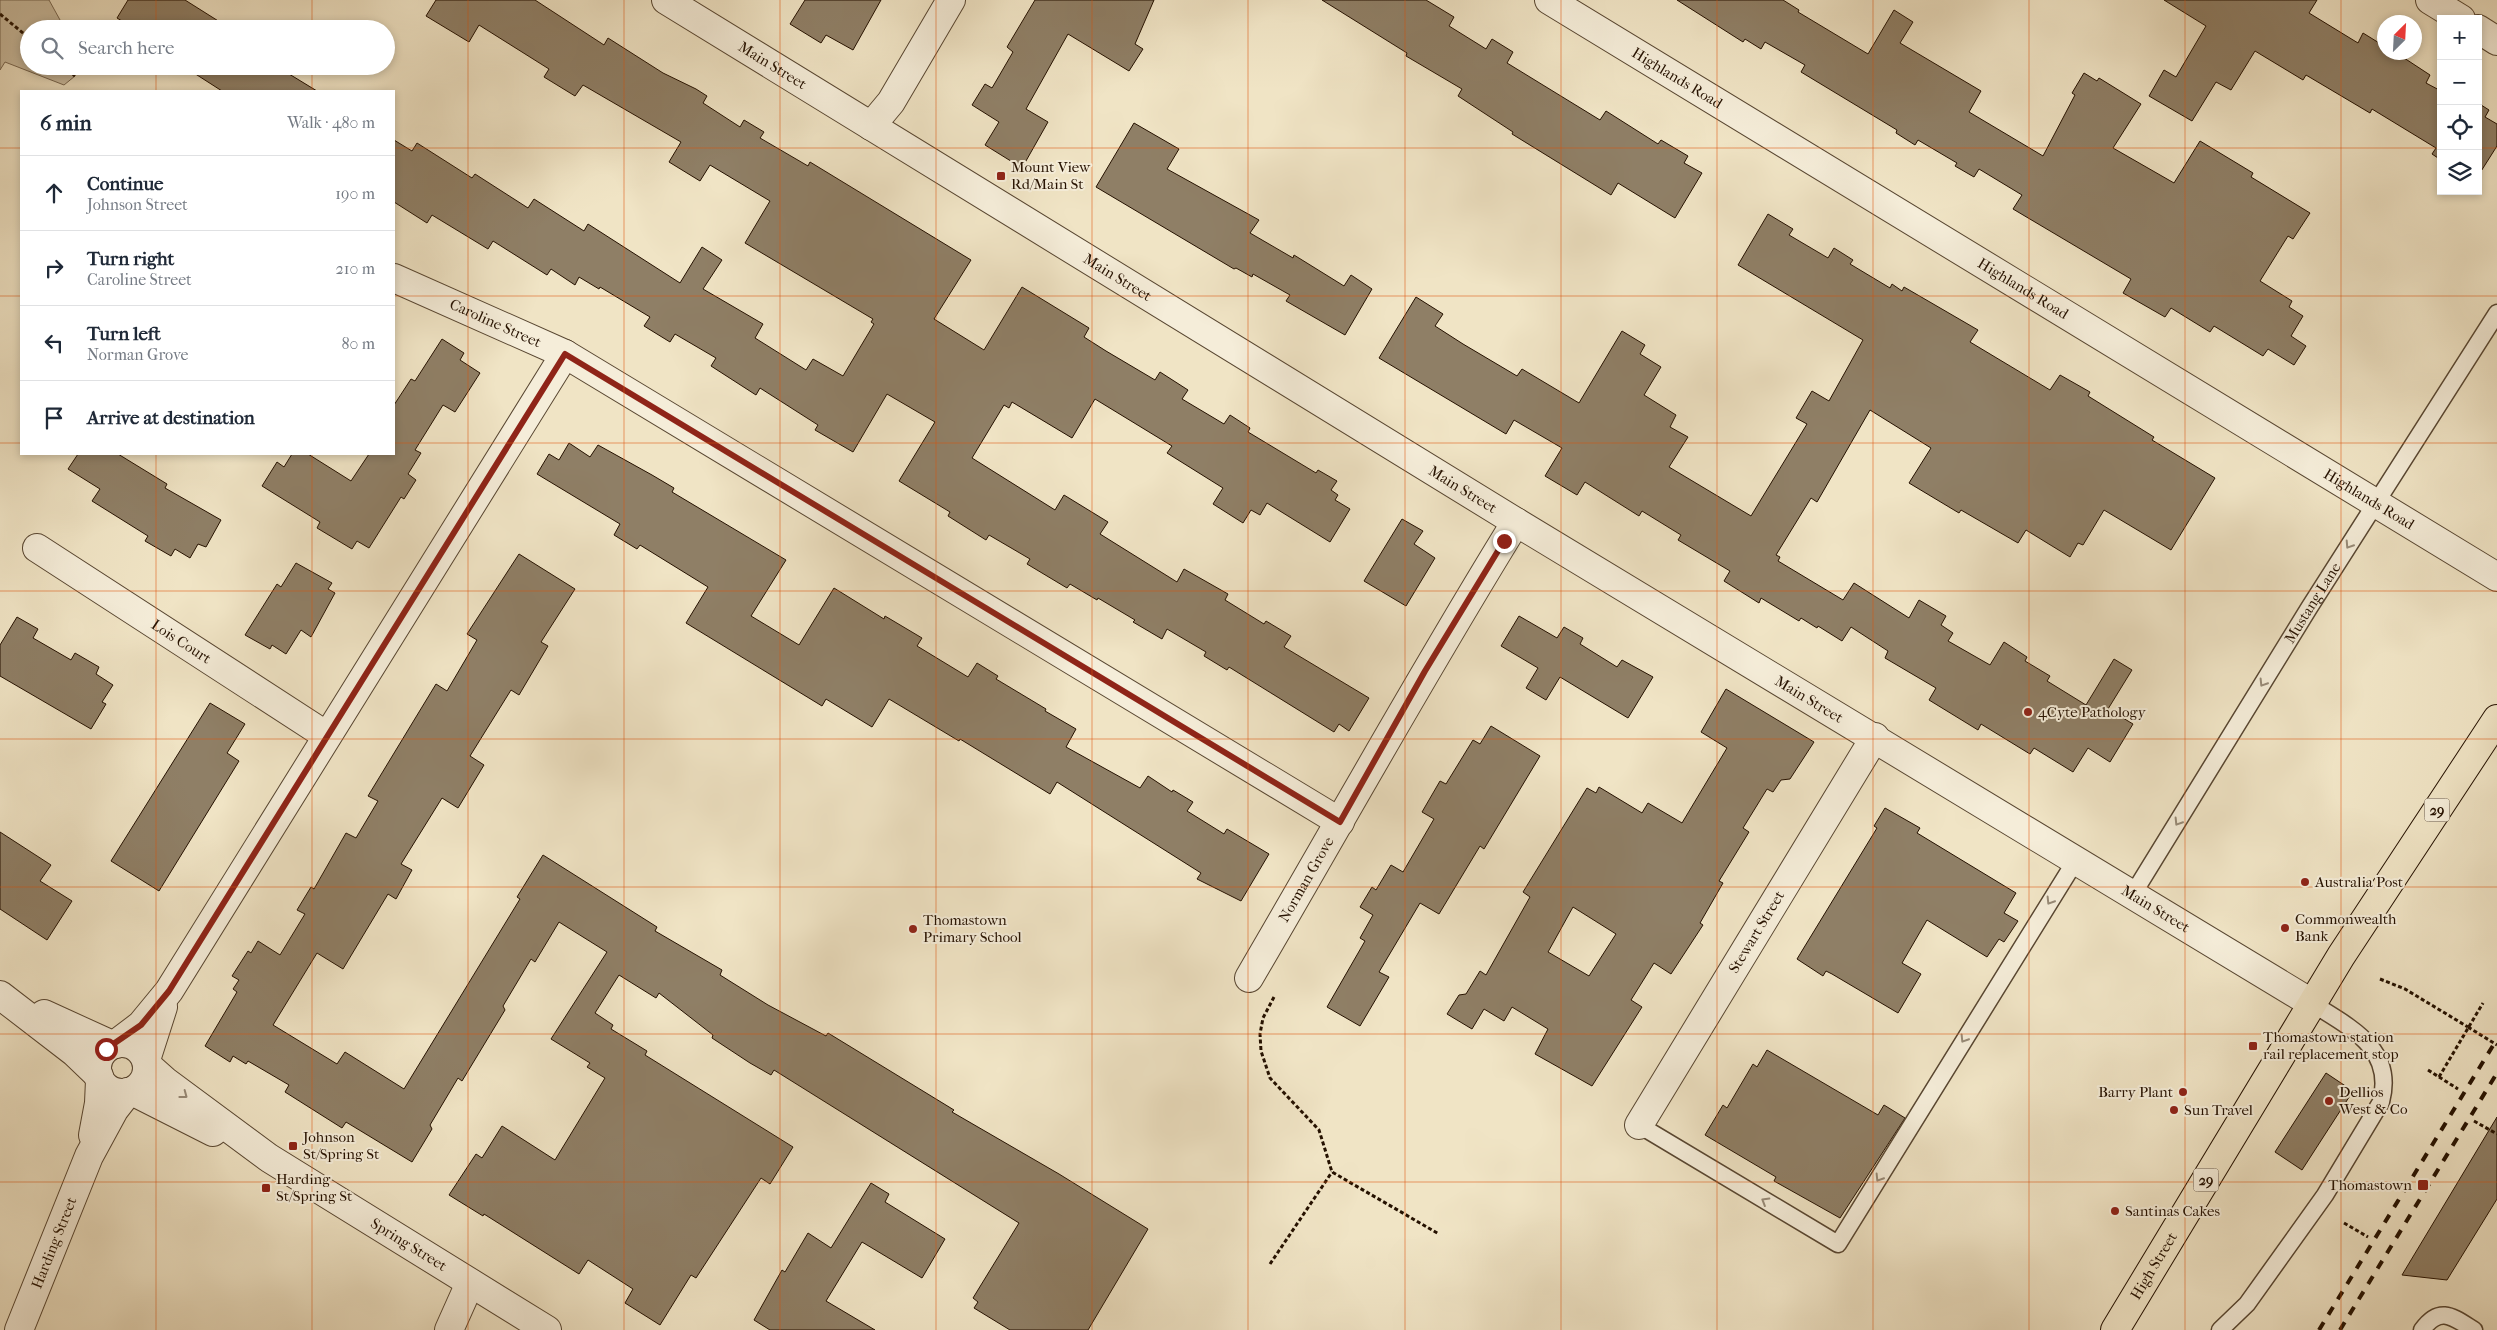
<!DOCTYPE html>
<html lang="en">
<head>
<meta charset="utf-8">
<style>
  body { margin:0; font-family:"IM FELL French Canon",serif; background:#f6f6f7; color:#1f2937 }
  .controls { position:absolute; right:15px; top:15px; display:grid; overflow:hidden; border-radius:0px; box-shadow:0 2px 8px #0003 }
  .controls button { width:45px; height:45px; display:grid; place-items:center; padding:0; border:0; border-bottom:1px solid #e0e1e3; background:#fff; color:#1f2937; font:25px sans-serif }
  .compass { position:absolute; left:2377px; top:15px; width:45px; height:45px; border-radius:50%; background:#fff; box-shadow:0 2px 8px #0003; rotate:24deg }
  .stop { position:absolute; width:15px; height:15px; margin:-11px; border:4px solid #8f2418; border-radius:50%; background:#fff }
  .stop.end { background:#8f2418; border-color:#fff; box-shadow:0 1px 5px #0008 }
  .list { margin:0; padding:0; list-style:none }
  h2 { display:flex; justify-content:space-between; align-items:center; height:65px; margin:0; padding:0 20px; font-size:21px }
  h2 small { font-size:16px; font-weight:400; color:#747a83 }
  .list li { display:grid; grid-template-columns:32px 1fr auto; gap:15px; align-items:center; box-sizing:border-box; height:75px; padding:0 20px; border-top:1px solid #e0e1e3 }
  .list b { display:block; font-size:19px; white-space:nowrap }
  .list p { margin:0; font-size:16px; white-space:nowrap; color:#747a83 }
  .list em { font-size:16px; font-style:normal; color:#747a83 }
  .icon { flex:none; width:28px; height:28px; fill:none; stroke:currentColor; stroke-width:2; stroke-linecap:round; stroke-linejoin:round }
  .map { position:relative; flex:none; width:2497px; height:1330px; overflow:hidden }
  .search { position:absolute; background:#fff; box-shadow:0 2px 8px #0003; left:20px; top:20px; width:375px; height:55px; display:flex; align-items:center; gap:12px; box-sizing:border-box; padding:0 18px; border-radius:28px; color:#747a83; font-size:19px }
  .panel { position:absolute; background:#fff; box-shadow:0 2px 8px #0003; left:20px; top:90px; width:375px; height:365px; border-radius:0px }
  .map>svg:first-child { display:block }
  .green { fill:#cdc0a4; stroke:#796852 }
  .building { fill:#8f7f66; stroke:#251100; fill-rule:evenodd }
  .lines { fill:none; stroke-linecap:round; stroke-linejoin:round }
  .service-casing { stroke:#584631; stroke-width:19 }
  .minor-casing { stroke:#584631; stroke-width:30 }
  .tertiary-casing { stroke:#584631; stroke-width:30 }
  .primary-casing { stroke:#251100; stroke-width:30 }
  .path { stroke:#251100; stroke-width:3; stroke-dasharray:4 2.5; stroke-linecap:butt }
  .service { stroke:#f5edd9; stroke-width:16 }
  .minor { stroke:#f5edd9; stroke-width:28 }
  .tertiary { stroke:#f5edd9; stroke-width:28 }
  .primary { stroke:#f0e4c5; stroke-width:28 }
  .rail { stroke:#251100; stroke-width:4; stroke-dasharray:9 9; stroke-linecap:butt }
  .path-bridge { stroke:#251100; stroke-width:3; stroke-dasharray:4 2.5; stroke-linecap:butt }
  .oneway { stroke:#978a77 }
  .route { stroke:#8f2418; stroke-width:6 }
  .grid { fill:none; stroke:#de550b; stroke-width:1; stroke-opacity:0.55 }
  .poi-dot { fill:#8f2418; stroke:#f5edd9; stroke-width:2 }
  .labels { text-anchor:middle; dominant-baseline:central; stroke-width:4; stroke-linejoin:round; paint-order:stroke }
  .shield { fill:#f5edd9; stroke:#635341; stroke-width:1 }
  .shield-label { font-size:14px; font-weight:bold; fill:#251100 }
  .street-label { font-size:15px; fill:#251100; stroke:#f5edd9 }
  .poi-label { font-size:15px; fill:#251100; stroke:#f5edd9; text-anchor:start }
</style>
</head>
<body>
<div class="map">
<svg width="2497" height="1330" viewBox="0 0 2497 1330">
  <rect width="100%" height="100%" fill="#f0e4c5"/>
  <filter id="stains"><feTurbulence type="fractalNoise" baseFrequency=".004" numOctaves="4"/><feColorMatrix values="0 0 0 0 .2 0 0 0 0 .09 0 0 0 0 .02 0 0 0 .5 -.17"/></filter>
  <radialGradient id="worn" r=".72"><stop offset=".6" stop-color="#630" stop-opacity="0"/><stop offset="1" stop-color="#630" stop-opacity=".3"/></radialGradient>
  <path class="green" d="M0,0H49L65,29H29V66H73L75,76L64,85L5,62L0,70Z"/>
  <path class="building" d="M128,0H185L231,29H135L117,18Z
    M436,0H535L604,45L608,38L663,73L696,89L707,96L703,103L740,127L744,120L764,132L760,138L808,166L810,162L971,260L934,319L984,350L1022,287L1089,328L1084,337L1106,351L1155,380L1160,372L1188,390L1182,399L1224,424L1230,415L1250,428L1248,432L1316,473L1318,470L1337,481L1331,490L1338,495L1335,500L1350,509L1330,542L1267,503L1260,515L1251,510L1243,523L1213,504L1223,488L1167,453L1172,446L1095,399L1072,438L1012,402L1009,408L1004,405L972,458L1055,510L1064,495L1108,522L1100,534L1177,582L1184,569L1228,594L1225,600L1264,624L1266,621L1291,636L1284,647L1369,698L1349,731L1339,724L1334,732L1229,667L1227,670L1204,656L1206,652L1167,629L1162,639L1133,622L1135,620L1098,598L1097,600L1070,584L1067,588L1027,564L1030,559L989,535L986,540L948,516L950,512L899,481L935,422L887,394L853,452L815,430L818,425L760,388L756,395L711,366L716,358L675,334L670,342L644,326L650,317L600,287L599,289L579,277L575,285L551,269L547,275L493,241L488,249L432,215L427,223L394,202V140L412,151L417,143L472,178L475,174L528,208L534,199L584,231L588,224L680,283L702,247L722,260L703,289L763,324L755,338L806,370L813,359L843,376L874,324L871,322L873,319L745,243L770,201L710,165L700,181L669,162L681,142L583,85L575,96L544,77L549,69L479,25L469,42L426,16Z
    M805,0H881L853,50L826,35L821,43L790,24Z
    M1035,0H1154L1135,44L1143,49L1129,71L1068,34L1026,109L1048,122L1022,168L985,145L999,122L972,105L985,84L992,88L1013,52L1007,47Z
    M1322,0H1426L1454,17L1449,26L1486,49L1492,39L1513,52L1507,63L1600,120L1606,111L1658,144L1661,140L1688,156L1684,163L1702,173L1675,218L1618,183L1611,195L1512,134L1513,132L1458,96L1462,89L1406,56L1407,53Z
    M1677,0H1783L1799,10L1798,12L1868,54L1894,10L1913,22L1900,43L1981,91L1969,112L2043,156L2075,95L2072,93L2084,73L2097,81L2099,78L2141,104L2113,148L2174,183L2200,141L2253,173L2251,177L2310,213L2293,239L2288,236L2260,281L2292,301L2289,307L2303,316L2291,336L2306,346L2294,365L2268,349L2263,356L2214,326L2210,332L2171,308L2165,317L2123,293L2131,279L2013,209L2022,195L1979,169L1974,177L1955,166L1957,163L1918,140L1915,145L1896,133L1897,130L1801,72L1805,65L1765,42L1761,49L1745,39L1743,42Z
    M2164,0H2317L2309,13L2358,43L2363,33L2384,46V52H2395L2430,75L2426,83L2441,91V160L2432,154L2436,148L2372,109L2370,113L2306,75L2303,80L2255,51L2231,90L2216,82L2192,121L2149,96L2164,70L2176,77L2206,26Z
    M183,66H276L317,91H222Z
    M2478,103L2489,110L2485,117L2497,124V146L2478,176Z
    M1134,123L1179,149L1167,169L1259,220L1250,233L1293,258L1294,255L1344,286L1351,275L1372,289L1345,335L1286,301L1290,295L1253,274L1252,277L1236,268L1234,269L1096,187Z
    M1768,214L1793,229L1789,235L1828,258L1834,248L1853,260L1850,264L1890,288L1892,284L1902,291L1904,287L1978,330L1970,342L2050,390L2060,375L2090,392L2088,396L2154,437L2152,440L2215,478L2171,550L2104,510L2083,545L2078,543L2070,557L2026,530L2018,543L1961,510L1959,513L1909,483L1931,448L1870,410L1817,502L1811,498L1776,555L1780,557L1778,561L1843,600L1854,583L1909,618L1919,600L1946,616L1941,625L1953,633L1948,641L1990,665L2004,642L2027,657L2025,661L2050,676L2047,681L2086,705L2114,659L2132,670L2108,709L2133,724L2110,762L2088,748L2073,772L2034,748L2030,754L1981,724L1978,730L1929,700L1936,688L1885,658L1888,651L1851,627L1842,641L1818,626L1817,628L1801,618L1799,621L1761,598L1759,603L1724,581L1730,571L1678,540L1681,535L1642,511L1639,516L1585,482L1577,495L1545,476L1562,448L1514,420L1506,434L1379,358L1416,297L1443,314L1435,326L1463,344L1517,376L1522,369L1579,403L1622,331L1645,345L1640,354L1661,367L1644,395L1676,415L1670,427L1688,437L1669,467L1751,516L1807,424L1796,418L1812,391L1829,401L1863,340L1738,265Z
    M442,339L464,353L460,360L480,373L455,412L443,405L415,450L421,453L408,474L416,480L404,499L401,497L369,548L357,541L352,549L317,528L320,522L262,486L277,462L284,467L292,454H308L351,481L369,454H394V405L411,379L415,381Z
    M569,443L590,457L598,445L652,475L674,488L672,492L786,560L751,616L799,645L834,588L884,619L885,616L922,638L917,646L968,677L977,663L998,676L996,679L1046,709L1045,711L1076,729L1066,747L1140,788L1148,776L1172,792L1173,790L1193,802L1187,811L1224,834L1227,829L1269,854L1241,901L1197,879L1201,873L1057,782L1050,794L960,739L959,741L889,699L872,727L826,699L822,706L686,623L708,587L640,545L637,549L614,535L620,524L537,474L549,454L559,460Z
    M78,454H118L167,484L165,488L221,520L206,547L198,544L190,558L175,549L171,556L145,541L148,536L92,501L100,489L68,469Z
    M1402,519L1423,531L1414,544L1435,558L1406,606L1364,581Z
    M519,554L575,589L541,642L548,646L519,695L511,690L470,756L484,765L458,808L442,798L401,864L412,870L396,899L388,894L343,969L317,953L273,1025L337,1064L345,1052L404,1089L520,899L517,897L543,855L657,927L655,931L722,970L720,975L768,1005L826,1036L828,1033L954,1110L952,1112L1059,1174L1148,1229L1088,1330H1010L974,1308L978,1302L973,1298L1019,1223L774,1070L771,1075L750,1063L712,1038L713,1035L659,993L656,998L619,975L595,1013L613,1025L611,1029L647,1051L645,1055L793,1147L770,1184L761,1178L696,1278L691,1275L660,1325L625,1303L633,1289L588,1260L579,1274L484,1214L483,1216L449,1195L476,1154L482,1158L502,1126L555,1160L605,1078L587,1067L590,1063L551,1039L607,952L559,922L535,962L531,959L503,1006L505,1010L462,1081L458,1078L430,1125L432,1129L412,1162L346,1122L342,1128L285,1092L289,1085L248,1061L246,1064L233,1056L230,1062L205,1046L237,992L233,989L239,980L232,976L248,951L251,953L258,941L280,955L305,914L297,910L311,887L314,889L346,833L356,838L378,801L368,796L436,684L447,691L477,640L467,634Z
    M296,563L332,583L328,589L335,593L311,637L301,630L286,654L272,645L270,649L245,635L277,584L281,587Z
    M1519,616L1557,638L1564,627L1583,638L1580,644L1617,667L1622,660L1653,677L1628,718L1560,677L1546,700L1526,688L1538,668L1501,646Z
    M17,617L38,629L33,638L71,660L75,653L99,667L96,674L113,685L102,702L106,704L91,729L0,676V645Z
    M1726,689L1814,742L1790,779L1781,780L1773,792L1767,789L1743,828L1749,832L1719,881L1723,883L1700,923L1703,925L1671,974L1654,963L1631,1000L1642,1007L1592,1086L1535,1054L1548,1029L1512,1007L1504,1021L1484,1009L1472,1029L1447,1014L1459,995L1466,994L1480,971L1486,975L1530,897L1523,892L1587,788L1596,793L1599,787L1642,813L1648,803L1682,823L1727,748L1701,732ZM1573,907L1616,934L1589,976L1548,952Z
    M210,703L245,724L227,753L239,761L159,891L111,861Z
    M1491,726L1540,756L1484,849L1480,846L1439,914L1420,903L1379,972L1389,977L1360,1026L1327,1007L1365,941L1360,938L1373,915L1360,907L1372,887L1376,890L1391,865L1403,872L1434,819L1422,812L1440,781L1446,784L1473,740L1480,744Z
    M1885,808L1920,828L1917,833L2016,893L2004,913L2018,921L2004,942L1999,939L1987,957L1927,920L1902,963L1921,974L1898,1013L1832,974L1826,971L1823,976L1797,959L1877,828L1874,826Z
    M0,832L51,865L40,881L72,901L47,940L0,909Z
    M1767,1050L1878,1115L1884,1105L1905,1118L1840,1218L1774,1181L1776,1177L1705,1135L1723,1105L1727,1108L1753,1064L1757,1067Z
    M2326,1073L2353,1091L2302,1170L2275,1152Z
    M2497,1117V1199L2447,1280L2402,1275Z
    M871,1183L889,1194L885,1202L945,1239L922,1278L862,1242L826,1301L875,1330H770L754,1320L782,1270L785,1272L808,1233L831,1248Z"/>
  <g class="lines">
    <g class="service-casing">
      <g id="service">
        <path id="s1" d="M2133,894L2309,608L2497,313"/>
        <path d="M1639,1125L1838,1244L2076,860"/>
        <path d="M2220,1330L2247,1304L2325,1195L2381,1102C2395,1049 2351,1028 2313,1004"/>
        <path d="M2422,1330C2440,1305 2453,1317 2474,1330"/>
      </g>
    </g>
    <g class="minor-casing">
      <g id="minor">
        <path id="s2" d="M1549,0L2497,577"/>
        <path d="M2430,0L2461,19"/>
        <path d="M2478,29L2497,41"/>
        <path id="s3" d="M394,278L565,354L1340,822"/>
        <path id="s4" d="M37,548L327,736"/>
        <path id="s5" d="M1249,978C1338,826 1423,672 1516,522"/>
        <path d="M116,1044L141,1025L169,991L565,354"/>
        <path d="M146,1060L163,1007"/>
        <path id="s6" d="M1639,1125L1875,737"/>
        <path d="M93,1135L99,1103L100,1080"/>
        <path id="s7" d="M19,1330L89,1156L114,1110L128,1092"/>
        <path d="M449,1330L470,1283"/>
      </g>
    </g>
    <g class="tertiary-casing">
      <g id="tertiary">
        <path id="s8" d="M666,0L1516,522L2313,1004"/>
        <path d="M871,126L891,102L951,0"/>
        <path d="M0,995L74,1052L99,1076"/>
        <path d="M44,1014L112,1045"/>
        <circle cx="122" cy="1068" r="25"/>
        <path id="s9" d="M147,1065L165,1081L269,1158L547,1330"/>
        <path d="M132,1091L213,1132"/>
      </g>
    </g>
    <g class="primary-casing">
      <g id="primary">
        <path id="s10" d="M2115,1330L2341,956L2497,719"/>
      </g>
    </g>
    <path class="path" d="M0,14L29,38
      M63,66L75,76
      M2380,979L2405,989L2468,1027
      M1274,997L1263,1018L1260,1034L1261,1051L1270,1078L1319,1130L1332,1172L1439,1234
      M2428,1070L2458,1089
      M2439,1077L2483,1003
      M2474,1121L2497,1134
      M2344,1223L2368,1237
      M1270,1264L1332,1172"/>
    <use href="#service" class="service"/>
    <use href="#minor" class="minor"/>
    <use href="#tertiary" class="tertiary"/>
    <use href="#primary" class="primary"/>
    <path class="rail" d="M2319,1330L2497,1039
      M2340,1330L2497,1073"/>
    <path class="path-bridge" d="M2468,1027L2497,1045"/>
  </g>
  <defs><path id="oneway-chevron" d="M-2-3.5L2.5 0L-2 3.5" fill="none" stroke-width="1.6" stroke-linecap="round" stroke-linejoin="round" transform="scale(1.25)"/></defs>
  <g class="oneway">
    <use href="#oneway-chevron" transform="translate(2349 545) rotate(123)"/>
    <use href="#oneway-chevron" transform="translate(2263 683) rotate(122)"/>
    <use href="#oneway-chevron" transform="translate(2178 822) rotate(122)"/>
    <use href="#oneway-chevron" transform="translate(2050 901) rotate(122)"/>
    <use href="#oneway-chevron" transform="translate(1964 1039) rotate(122)"/>
    <use href="#oneway-chevron" transform="translate(184 1095) rotate(37)"/>
    <use href="#oneway-chevron" transform="translate(1879 1178) rotate(122)"/>
    <use href="#oneway-chevron" transform="translate(1765 1201) rotate(-149)"/>
  </g>
  <g class="lines">
    <path class="route" d="M106,1049L141,1025L169,991L565,354L1340,822L1425,671L1504,541"/>
  </g>
  <path class="grid" d="M156,0V29M312,0V29M468,0V1330M624,0V1330M780,0V1330M936,0V1330M1092,0V1330M1248,0V1330M1405,0V1330M1561,0V1330M1717,0V1330M1873,0V1330M2029,0V1330M2185,0V1330M2341,0V1330M156,66V91M312,66V91M0,148H21M394,148H2441M2478,148H2497M0,296H21M394,296H2497M0,443H21M394,443H2497M156,454V1330M312,454V1330M0,591H2497M0,739H2497M0,887H2497M0,1034H2497M0,1182H2497"/>
  <g class="poi-dot">
    <rect x="996" y="171" width="10" height="10" rx="2.5"/>
    <circle cx="2028" cy="712" r="5"/>
    <circle cx="2305" cy="882" r="5"/>
    <circle cx="2285" cy="928" r="5"/>
    <circle cx="913" cy="929" r="5"/>
    <rect x="2248" y="1041" width="10" height="10" rx="2.5"/>
    <circle cx="2183" cy="1092" r="5"/>
    <circle cx="2329" cy="1101" r="5"/>
    <circle cx="2174" cy="1110" r="5"/>
    <rect x="288" y="1141" width="10" height="10" rx="2.5"/>
    <rect x="2417" y="1179" width="12" height="12" rx="2.5"/>
    <rect x="261" y="1183" width="10" height="10" rx="2.5"/>
    <circle cx="2115" cy="1211" r="5"/>
  </g>
  <g class="labels">
    <g class="shield">
      <rect x="2424.5" y="798.5" width="25" height="23" rx="4"/>
      <rect x="2193.5" y="1168.5" width="25" height="23" rx="4"/>
    </g>
    <g class="shield-label">
      <text x="2437" y="810">29</text>
      <text x="2206" y="1180">29</text>
    </g>
    <g class="street-label">
      <text stroke="none"><textPath href="#s8" startOffset="125">Main Street</textPath></text>
      <text stroke="none"><textPath href="#s2" startOffset="150">Highlands Road</textPath></text>
      <text stroke="none"><textPath href="#s8" startOffset="530">Main Street</textPath></text>
      <text stroke="none"><textPath href="#s2" startOffset="555">Highlands Road</textPath></text>
      <text stroke="none"><textPath href="#s3" startOffset="111">Caroline Street</textPath></text>
      <text stroke="none"><textPath href="#s8" startOffset="935">Main Street</textPath></text>
      <text stroke="none"><textPath href="#s2" startOffset="960">Highlands Road</textPath></text>
      <text stroke="none"><textPath href="#s1" startOffset="342">Mustang Lane</textPath></text>
      <text stroke="none"><textPath href="#s4" startOffset="172">Lois Court</textPath></text>
      <text stroke="none"><textPath href="#s8" startOffset="1340">Main Street</textPath></text>
      <text stroke="none"><textPath href="#s5" startOffset="114">Norman Grove</textPath></text>
      <text stroke="none"><textPath href="#s8" startOffset="1745">Main Street</textPath></text>
      <text stroke="none"><textPath href="#s6" startOffset="226">Stewart Street</textPath></text>
      <text stroke="none"><textPath href="#s7" startOffset="94">Harding Street</textPath></text>
      <text stroke="none"><textPath href="#s9" startOffset="318">Spring Street</textPath></text>
      <text stroke="none"><textPath href="#s10" startOffset="75">High Street</textPath></text>
    </g>
    <g class="poi-label">
      <text x="1011" y="167">Mount View<tspan x="1011" dy="17">Rd/Main St</tspan></text>
      <text x="2038" y="712">4Cyte Pathology</text>
      <text x="2315" y="882">Australia Post</text>
      <text x="2295" y="919">Commonwealth<tspan x="2295" dy="17">Bank</tspan></text>
      <text x="923" y="920">Thomastown<tspan x="923" dy="17">Primary School</tspan></text>
      <text x="2263" y="1037">Thomastown station<tspan x="2263" dy="17">rail replacement stop</tspan></text>
      <text x="2173" y="1092" text-anchor="end">Barry Plant</text>
      <text x="2339" y="1092">Dellios<tspan x="2339" dy="17">West &amp; Co</tspan></text>
      <text x="2184" y="1110">Sun Travel</text>
      <text x="303" y="1137">Johnson<tspan x="303" dy="17">St/Spring St</tspan></text>
      <text x="276" y="1179">Harding<tspan x="276" dy="17">St/Spring St</tspan></text>
      <text x="2412" y="1185" text-anchor="end">Thomastown</text>
      <text x="2125" y="1211">Santinas Cakes</text>
    </g>
  </g>
  <rect width="100%" height="100%" filter="url(#stains)"/>
  <rect width="100%" height="100%" fill="url(#worn)"/>
</svg>
<div class="controls">
<button>+</button>
<button>−</button>
<button><svg class="icon" aria-label="locate" viewBox="0 0 24 24"><circle cx="12" cy="12" r="6"/><path d="M12 2v4M12 18v4M2 12h4M18 12h4"/></svg></button>
<button><svg class="icon" aria-label="layers" viewBox="0 0 24 24"><path d="M12 4l9 5-9 5-9-5zM3 14l9 5 9-5"/></svg></button>
</div>
<svg class="compass" viewBox="-18 -18 36 36"><path d="M0-13l5 13h-10z" fill="#e53935"/><path d="M0 13l5-13h-10z" fill="#747a83"/></svg>
<div class="stop" style="left:106px;top:1049px"></div>
<div class="stop end" style="left:1504px;top:541px"></div>
<div class="search"><svg class="icon" aria-label="search" viewBox="0 0 24 24"><circle cx="10" cy="10" r="6"/><path d="M15 15l6 6"/></svg>Search here</div>
<section class="panel">
<h2>6 min<small>Walk · 480 m</small></h2>
<ul class="list">
<li><svg class="icon" aria-label="ahead" viewBox="0 0 24 24"><path d="M12 20V5M6 11l6-6 6 6"/></svg><div><b>Continue</b><p>Johnson Street</p></div><em>190 m</em></li>
<li><svg class="icon" aria-label="right" viewBox="0 0 24 24"><path d="M7 20v-9h11M14 6l5 5-5 5"/></svg><div><b>Turn right</b><p>Caroline Street</p></div><em>210 m</em></li>
<li><svg class="icon" aria-label="left" viewBox="0 0 24 24"><path d="M17 20v-9H6M10 6l-5 5 5 5"/></svg><div><b>Turn left</b><p>Norman Grove</p></div><em>80 m</em></li>
<li><svg class="icon" aria-label="arrive" viewBox="0 0 24 24"><path d="M6 21V4h12l-3 4 3 4H6"/></svg><div><b>Arrive at destination</b></div></li>
</ul>
</section>
</div>
</body>
</html>
